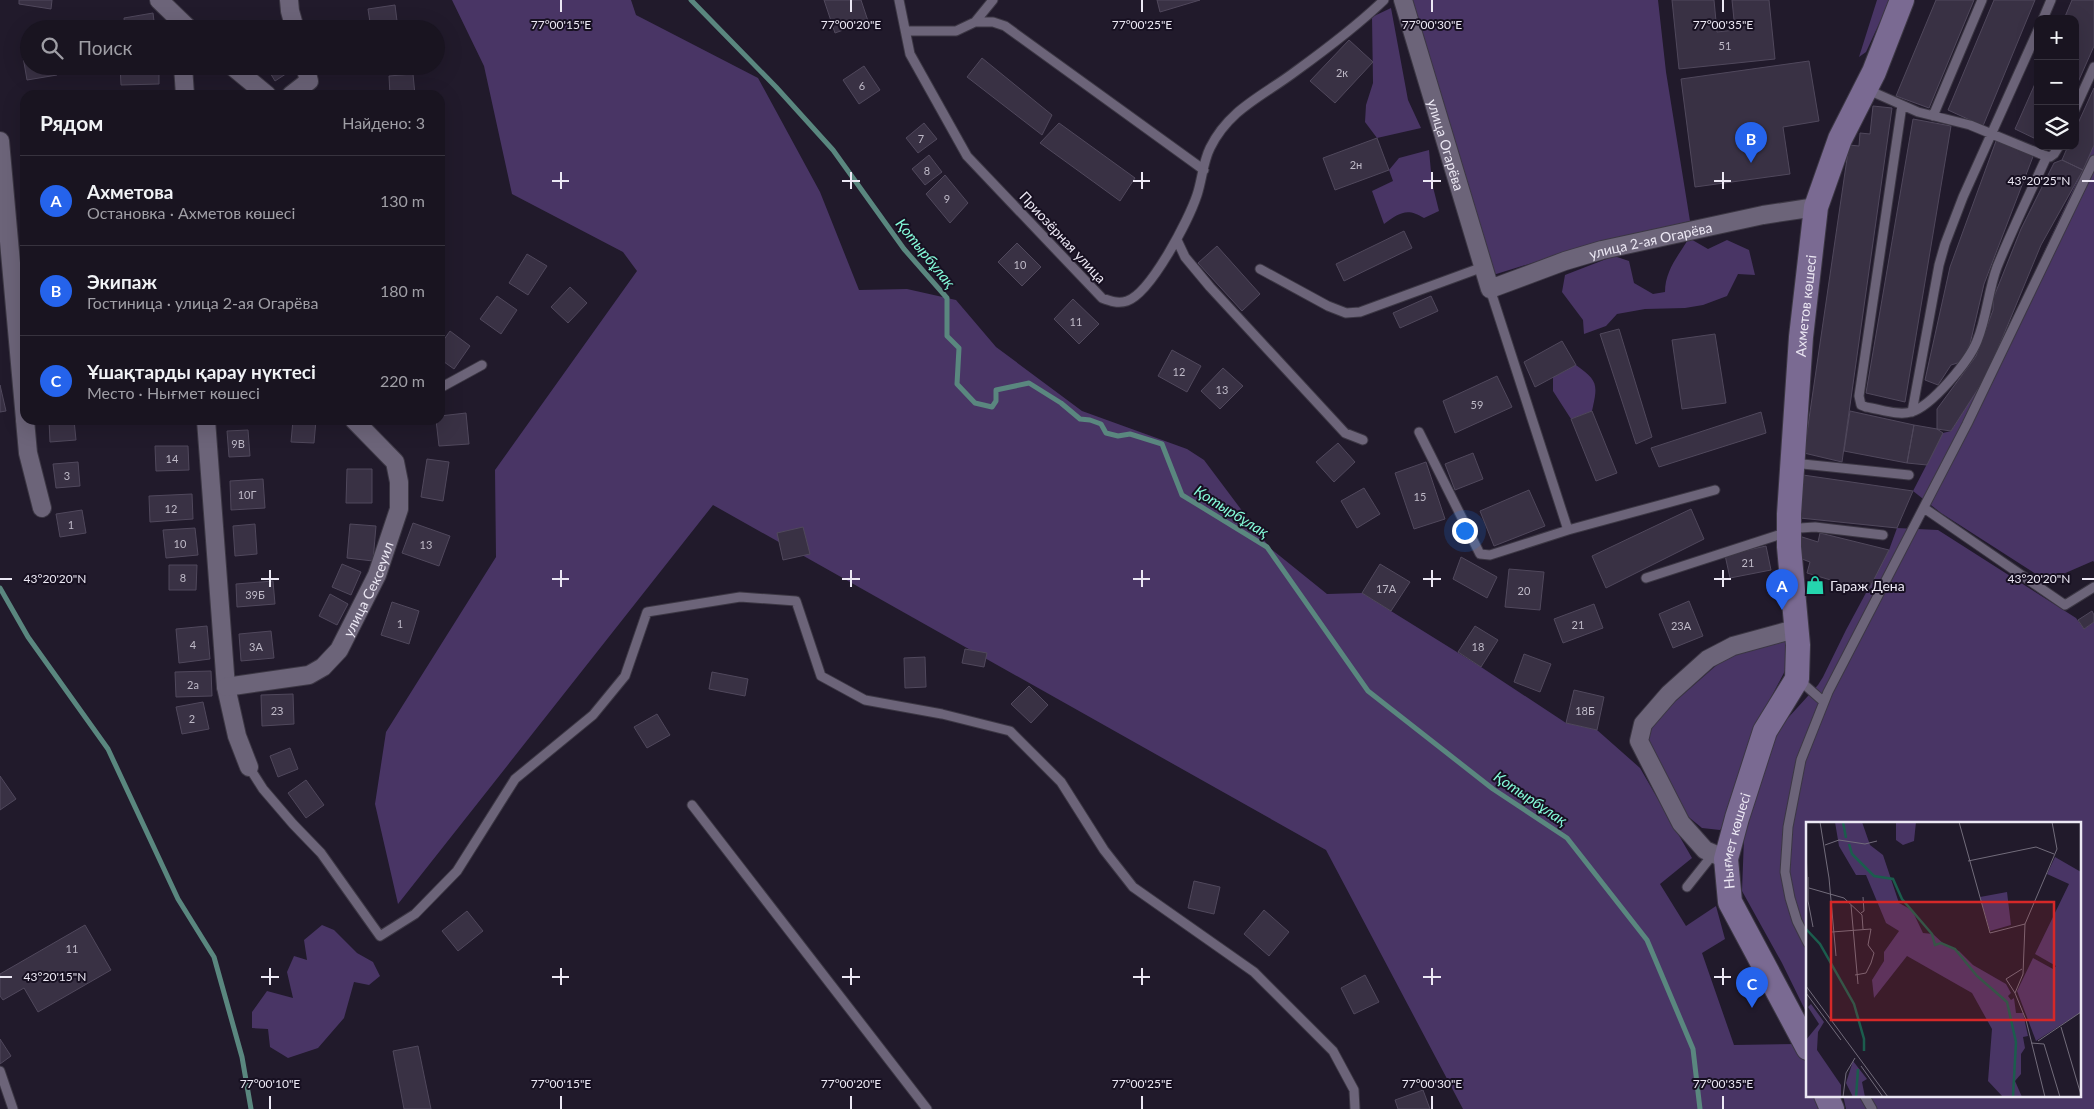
<!DOCTYPE html>
<html lang="ru">
<head>
<meta charset="utf-8">
<style>
  body { margin:0; font-family:Lato,sans-serif; background:#26212d; color:#f1f3f6 }
  .controls { position:absolute; right:15px; top:15px; display:grid; overflow:hidden; border-radius:10px; box-shadow:0 5px 20px #0002 }
  .controls button { width:45px; height:45px; display:grid; place-items:center; padding:0; border:0; border-bottom:1px solid #37333e; background:#191420; color:#f1f3f6; font:25px sans-serif }
  .you { position:absolute; left:1464px; top:530px; width:18px; height:18px; margin:-12px; border:4px solid #fff; border-radius:50%; background:#1a73e8; box-shadow:0 0 0 8px #1a73e833 }
  .badge { display:grid; place-items:center; width:32px; height:32px; border-radius:50%; background:#2563eb; color:#fff; font-size:16px; font-weight:700 }
  .pin { position:absolute; translate:-50% -41px; filter:drop-shadow(0 1px 2px #0008) }
  .pin::after { content:''; position:absolute; top:26px; width:18px; height:15px; background:inherit; clip-path:polygon(0 0,100% 0,50% 100%) }
  .list { margin:0; padding:0; list-style:none }
  h2 { display:flex; justify-content:space-between; align-items:center; height:65px; margin:0; padding:0 20px; font-size:21px }
  h2 small { font-size:16px; font-weight:400; color:#9f9ea5 }
  .list li { display:grid; grid-template-columns:32px 1fr auto; gap:15px; align-items:center; box-sizing:border-box; height:90px; padding:0 20px; border-top:1px solid #37333e }
  .list b { display:block; font-size:19px; white-space:nowrap }
  .list p { margin:0; font-size:16px; white-space:nowrap; color:#9f9ea5 }
  .list em { font-size:16px; font-style:normal; color:#9f9ea5 }
  .icon { flex:none; width:28px; height:28px; fill:none; stroke:currentColor; stroke-width:2; stroke-linecap:round; stroke-linejoin:round }
  .map { position:relative; flex:none; width:2094px; height:1109px; overflow:hidden }
  .search { position:absolute; background:#191420; box-shadow:0 5px 20px #0002; left:20px; top:20px; width:425px; height:55px; display:flex; align-items:center; gap:12px; box-sizing:border-box; padding:0 18px; border-radius:28px; color:#9f9ea5; font-size:19px }
  .panel { position:absolute; background:#191420; box-shadow:0 5px 20px #0002; left:20px; top:90px; width:425px; height:335px; border-radius:15px }
  .map>svg:first-child { display:block }
  .green { fill:#493565 }
  .lines { fill:none; stroke-linecap:round; stroke-linejoin:round }
  .stream { stroke:#5a877f; stroke-width:5 }
  .building { fill:#393144; stroke:#50485c }
  .service-casing { stroke:#3c3744; stroke-width:11 }
  .minor-casing { stroke:#3c3744; stroke-width:20 }
  .secondary-casing { stroke:#3c3744; stroke-width:26 }
  .service { stroke:#6c6479; stroke-width:9 }
  .minor { stroke:#6c6479; stroke-width:18 }
  .secondary { stroke:#7a6a92; stroke-width:24 }
  .ticks { fill:none; stroke:#ece8f4; stroke-width:2 }
  .labels { text-anchor:middle; dominant-baseline:central; stroke-width:4; stroke-linejoin:round; paint-order:stroke }
  .number-label { font-size:11px; fill:#bfbac8 }
  .street-label { font-size:14px; fill:#ece8f4; stroke:#171021 }
  .poi-label { font-size:14px; fill:#ece8f4; stroke:#171021; text-anchor:start }
  .water-label { font-size:15px; font-style:italic; fill:#85fcda; stroke:#171021 }
  .inset-river { fill:none; stroke:#1b5d4d; stroke-width:2.5 }
  .inset-road { fill:none; stroke:#726c7b; stroke-width:1 }
  .view { fill:#d62828; fill-opacity:0.15; stroke:#d62828; stroke-width:2.5 }
  .inset-edge { fill:none; stroke:#ece8f4; stroke-width:2.5 }
  .ticks-label { font-size:12px; text-anchor:middle; fill:#ece8f4; stroke:#171021; stroke-width:4; stroke-linejoin:round; paint-order:stroke }
</style>
</head>
<body>
<div class="map">
<svg width="2094" height="1109" viewBox="0 0 2094 1109">
  <rect width="100%" height="100%" fill="#211a2b"/>
  <path class="green" d="M452,0H631L636,15L758,78L820,192L859,290L907,289L956,300L996,347L1082,411L1187,449L1204,460L1270,548L1327,594L1362,593L1481,667L1566,723L1597,730L1640,768L1692,858L1660,884L1686,926L1716,906L1725,939L1702,953L1734,1045L1796,1044L1808,1067V1095H1819L1825,1109H1463L1326,850L713,505L398,904L375,804L386,732L496,557L495,470L637,271L623,252L512,194L484,66Z
    M1412,0H1658L1666,72L1690,221L1584,247L1493,275Z
    M1877,0H1890L1866,52L1859,57Z
    M1391,8L1408,100L1421,128L1377,138L1365,122L1366,105L1373,83L1372,17Z
    M2094,145V562L2093,561L2047,581L1941,513L1913,491L1943,433L1951,431L1987,374Z
    M1429,150L1432,183L1439,211L1424,218C1407,207 1399,213 1384,224L1372,191L1393,181L1389,170L1399,158Z
    M1689,238L1708,249L1727,240L1749,250L1755,275L1738,274L1727,296L1703,305L1685,308L1645,309L1617,314L1606,326L1584,334L1583,320L1562,292L1565,275L1614,256L1629,261L1634,283L1653,294L1665,292C1665,271 1678,256 1689,238Z
    M1576,365C1598,381 1598,384 1592,411L1571,419L1553,391V377Z
    M1897,528L1938,530L2076,618L2084,629L2094,622V1109H1846L1843,1095H2080V823H1808V1016L1782,963L1742,891L1744,838L1769,753L1777,734L1787,719L1818,685L1823,677L1846,630L1889,550Z
    M1785,640L1787,667L1754,730L1728,819L1720,830L1702,828L1685,814L1645,741L1647,726L1727,656Z
    M322,925L334,930L357,953L373,962L380,976L369,985L354,982L344,1018L318,1048L288,1058L270,1047L268,1029L252,1028V1012L267,991L293,998L287,972L294,956L307,960L304,940Z"/>
  <g class="lines">
    <path class="stream" d="M691,0L776,87L833,150L904,249L947,298V336L959,348L957,384L975,403L992,407L996,401V390L1029,383L1061,403L1080,419L1090,420L1101,424L1106,433L1118,436L1130,434L1162,444L1182,495L1267,547L1368,691L1493,789L1567,838L1647,940L1693,1049L1700,1109
      M0,588L28,637L108,749L178,899L214,957L242,1057L251,1109"/>
  </g>
  <path class="building" d="M19,0H52L51,9L19,4Z
    M824,0H861L868,21L835,33Z
    M1157,0H1200L1160,12Z
    M1672,0H1714L1717,32L1735,30L1732,0H1769L1775,59L1679,69Z
    M1936,0H1974L1929,108L1896,96Z
    M1994,0H2035L1983,126L1948,110Z
    M2072,0H2094V46L2075,89V19H2064Z
    M395,5L398,29H371L368,9Z
    M153,13L155,29H125L124,18Z
    M1349,40L1373,62L1335,103L1310,81Z
    M29,50V66H55L57,75L27,80L22,51Z
    M982,58L1052,115L1042,135L967,77Z
    M1809,61L1819,121L1783,127L1790,174L1695,187L1681,79Z
    M120,66H159V84L121,85Z
    M266,66H298L275,81Z
    M864,66L880,90L859,104L843,80Z
    M413,74L415,95H390L389,76Z
    M2038,77V140L2015,129Z
    M2094,88V145L2083,170L2062,160L2068,146H2075V130Z
    M1873,106L1892,108L1842,462L1804,453L1849,145L1859,146L1860,133L1870,134Z
    M1913,119L1951,126L1905,402L1866,393Z
    M924,123L937,139L918,153L906,138Z
    M1059,123L1135,178L1120,201L1040,143Z
    M1377,138L1389,170L1335,190L1323,158Z
    M1996,141L2034,154L1984,284L1970,344L1961,362L1951,365L1938,385L1925,380L1950,267Z
    M929,155L942,172L925,185L912,169Z
    M2062,160L2083,170L2041,245L1987,375L1951,431L1937,429V409L1976,356L1993,310V299L2021,229L2054,163Z
    M945,175L968,203L950,223L926,194Z
    M1404,231L1412,248L1344,281L1336,264Z
    M1017,243L1041,267L1022,286L998,262Z
    M1217,246L1260,294L1242,311L1198,263Z
    M527,254L547,266L528,295L509,283Z
    M570,287L587,303L568,323L551,307Z
    M497,296L517,310L501,334L480,319Z
    M1431,296L1438,311L1400,328L1393,313Z
    M1073,299L1099,324L1079,344L1054,319Z
    M1619,329L1652,437L1636,444L1600,334Z
    M450,331L470,346L454,369L440,359V345Z
    M1715,334L1726,403L1682,409L1672,340Z
    M1562,341L1576,365L1535,387L1524,362Z
    M1172,350L1201,366L1187,392L1158,376Z
    M1223,368L1243,386L1220,409L1201,391Z
    M1497,376L1512,407L1455,433L1443,401Z
    M0,385L6,411L0,412Z
    M1592,411L1617,473L1596,481L1571,419Z
    M1850,411L1914,425L1907,463L1844,451Z
    M1761,412L1766,433L1659,467L1651,448Z
    M466,413L469,444L439,446L436,420H440V416Z
    M49,420H74L76,440L50,442Z
    M293,420H316L314,443L291,442Z
    M1914,425L1937,429L1943,433L1927,465L1907,463Z
    M248,430L250,456L229,457L227,431Z
    M1338,443L1355,462L1334,482L1316,462Z
    M155,446H188L189,470L156,471Z
    M1473,453L1483,479L1455,490L1445,464Z
    M427,459L449,462L443,501L421,497Z
    M78,462L80,486L56,488L53,464Z
    M1426,462L1445,519L1414,529L1395,473Z
    M347,469H372V503H346Z
    M1803,475L1913,491L1897,528L1800,518Z
    M263,479L265,508L231,510L230,481Z
    M1364,488L1380,514L1357,528L1341,501Z
    M1529,490L1545,526L1494,546L1480,511Z
    M192,494L193,519L150,522L149,496Z
    M1691,509L1704,539L1606,588L1592,556Z
    M82,510L86,533L60,537L56,514Z
    M413,523L450,536L439,566L402,553Z
    M255,524L257,554L235,556L233,526Z
    M350,524L376,526L373,561L347,558Z
    M803,527L810,554L783,560L777,533Z
    M195,528L198,555L166,558L163,530Z
    M1820,533L1889,550L1868,591L1807,573L1810,562L1794,556L1799,536L1818,542Z
    M1766,546L1771,570L1730,578L1725,555Z
    M1461,557L1497,577L1487,598L1453,579Z
    M342,564L361,572L351,595L332,587Z
    M1380,564L1410,582L1391,611L1362,593Z
    M169,565H197L196,590H169Z
    M1509,569L1544,572L1540,610L1505,607Z
    M273,581L275,604L237,607L236,584Z
    M330,594L348,604L337,625L319,616Z
    M1689,601L1703,636L1673,648L1659,614Z
    M392,602L419,611L409,644L381,635Z
    M1594,604L1603,628L1563,643L1554,619Z
    M2092,611L2094,615V622L2084,629L2078,620Z
    M207,626L210,659L179,663L176,629Z
    M1475,626L1498,640L1481,667L1458,652Z
    M271,631L274,658L241,661L239,634Z
    M965,649L987,653L984,667L962,663Z
    M1524,654L1551,664L1540,692L1514,682Z
    M925,657L926,687L905,688L904,658Z
    M211,671L212,696L176,697L175,672Z
    M712,672L748,679L745,696L709,689Z
    M1029,686L1048,705L1031,723L1011,704Z
    M1574,690L1604,697L1597,730L1566,723Z
    M293,694L294,724L262,726L261,695Z
    M203,702L209,729L182,734L176,707Z
    M657,714L670,735L647,748L634,727Z
    M290,748L298,769L278,777L270,756Z
    M0,776L16,799L0,810Z
    M306,780L324,805L306,818L288,793Z
    M1194,881L1220,887L1214,914L1188,908Z
    M1264,910L1289,932L1269,956L1244,934Z
    M467,911L483,931L458,951L442,931Z
    M85,925L111,970L38,1012L24,988L3,1000L0,996V974Z
    M1365,975L1379,1002L1354,1014L1341,988Z
    M0,1039L11,1056L0,1064Z
    M418,1046L431,1109H404L393,1051Z
    M1423,1090L1430,1109H1398L1395,1100Z"/>
  <g class="lines">
    <g class="service-casing">
      <path id="service" d="M899,0L910,54L967,156L1102,298C1110,301 1118,304 1127,301C1151,293 1189,219 1197,195C1202,180 1203,162 1210,148C1229,109 1263,96 1296,71C1325,50 1358,25 1384,0
        M2043,19L2051,0
        M975,22H993L1005,26L1204,170
        M906,31H956L975,22L993,0
        M1866,89L1918,112L1970,125L2043,155L2050,157L2054,154L2059,146
        M1902,105L1859,396L1861,405L1866,407C1880,409 1898,416 1911,412C1932,406 1969,361 1977,341C1987,317 1988,291 1997,267C2012,230 2030,193 2047,156
        M2075,109L2094,67
        M1933,116L1982,0
        M1177,240L1185,257L1210,287L1345,433L1363,440
        M1260,269L1328,306L1346,313L1360,312L1483,267
        M440,388L482,365
        M1912,412L1939,265L1945,244L1963,197L2038,30
        M1419,432L1480,554L1490,555L1568,530L1490,289
        M1793,463L1909,475
        M1924,508L2065,605L2094,587
        M1568,530L1715,490
        M1646,578L1800,528L1815,527L1883,535
        M1798,679L1824,702
        M249,767L263,789L293,824L321,853L380,936L415,914L457,871L515,779L593,715L625,676L647,612L740,597L796,601L821,676L865,700L942,714L1010,731L1061,782L1104,850L1133,887L1254,972L1333,1051L1354,1090L1355,1109
        M692,805L927,1109
        M1687,887L1714,853
        M1808,943L1797,921L1790,898L1785,872L1788,827L1801,760L1828,692L1967,424L2094,160
        M0,1071L13,1109
        M1864,1095L1872,1109"/>
    </g>
    <g class="minor-casing">
      <g id="minor">
        <path d="M159,0L189,29"/>
        <path d="M289,0L290,11L295,29"/>
        <path id="s1" d="M1403,0L1490,289L1565,261L1602,250L1763,215L1816,207"/>
        <path d="M183,66L185,95"/>
        <path d="M232,66L267,95"/>
        <path d="M291,95L309,81L305,66"/>
        <path d="M0,141L25,419"/>
        <path d="M25,420L28,453L42,508"/>
        <path d="M206,420L226,687L237,736L249,767"/>
        <path id="s2" d="M226,687L309,675L323,667L339,650L377,575L399,509V482L395,462L354,420"/>
        <path d="M1726,859L1705,850L1681,823L1639,741L1643,724L1669,694L1708,659L1733,646L1795,629"/>
      </g>
    </g>
    <g class="secondary-casing">
      <g id="secondary">
        <path id="s3" d="M1808,1048L1730,902L1726,859L1737,818L1765,731L1797,679L1798,645L1789,547V514L1801,337L1816,207L1840,139L1874,72L1902,0"/>
        <path d="M1826,1095L1832,1109"/>
      </g>
    </g>
    <use href="#service" class="service"/>
    <use href="#minor" class="minor"/>
    <use href="#secondary" class="secondary"/>
  </g>
  <path class="ticks" d="M561,0V12M851,0V12M1142,0V12M1432,0V12M1723,0V12M561,172V189M851,172V189M1142,172V189M1432,172V189M1723,172V189M552,181H569M842,181H860M1133,181H1150M1423,181H1441M1714,181H1731M2082,181H2094M270,570V587M561,570V587M851,570V587M1142,570V587M1432,570V587M1723,570V587M0,579H12M261,579H279M552,579H569M842,579H860M1133,579H1150M1423,579H1441M1714,579H1731M2082,579H2094M270,968V985M561,968V985M851,968V985M1142,968V985M1432,968V985M1723,968V985M0,977H12M261,977H279M552,977H569M842,977H860M1133,977H1150M1423,977H1441M1714,977H1731M270,1096V1109M561,1096V1109M851,1096V1109M1142,1096V1109M1432,1096V1109M1723,1096V1109"/>
  <defs>
    <g id="shop-bare" transform="scale(1.5)"><path d="M-5-2.5h2.3a2.7 3.5 0 0 1 5.4 0H5L5.5 6h-11ZM-1.5-2.5h3a1.5 2.3 0 0 0-3 0Z" fill="#25d5ae" stroke="#171021" stroke-width="2.5" paint-order="stroke"/></g>
  </defs>
  <g fill-rule="evenodd">
    <use href="#shop-bare" x="1815" y="585"/>
  </g>
  <g class="labels">
    <g class="number-label">
      <text x="1725" y="45">51</text>
      <text x="1342" y="72">2к</text>
      <text x="862" y="85">6</text>
      <text x="921" y="138">7</text>
      <text x="1356" y="164">2н</text>
      <text x="927" y="170">8</text>
      <text x="947" y="198">9</text>
      <text x="1020" y="264">10</text>
      <text x="1076" y="321">11</text>
      <text x="1179" y="371">12</text>
      <text x="1222" y="389">13</text>
      <text x="1477" y="404">59</text>
      <text x="238" y="443">9В</text>
      <text x="172" y="458">14</text>
      <text x="67" y="475">3</text>
      <text x="247" y="494">10Г</text>
      <text x="1420" y="496">15</text>
      <text x="171" y="508">12</text>
      <text x="71" y="524">1</text>
      <text x="180" y="543">10</text>
      <text x="426" y="544">13</text>
      <text x="1748" y="562">21</text>
      <text x="183" y="577">8</text>
      <text x="1386" y="588">17А</text>
      <text x="1524" y="590">20</text>
      <text x="255" y="594">39Б</text>
      <text x="400" y="623">1</text>
      <text x="1578" y="624">21</text>
      <text x="1681" y="625">23А</text>
      <text x="193" y="644">4</text>
      <text x="256" y="646">3А</text>
      <text x="1478" y="646">18</text>
      <text x="193" y="684">2а</text>
      <text x="277" y="710">2З</text>
      <text x="1585" y="710">18Б</text>
      <text x="192" y="718">2</text>
      <text x="72" y="948">11</text>
    </g>
    <g class="street-label">
      <text stroke="none"><textPath href="#s1" startOffset="151">улица Огарёва</textPath></text>
      <text transform="translate(1063 237) rotate(47)">Приозёрная улица</text>
      <text stroke="none"><textPath href="#s1" startOffset="470">улица 2-ая Огарёва</textPath></text>
      <text stroke="none"><textPath href="#s3" startOffset="778">Ахметов көшесі</textPath></text>
      <text stroke="none"><textPath href="#s2" startOffset="191">улица Сексеуил</textPath></text>
      <text stroke="none"><textPath href="#s3" startOffset="228">Нығмет көшесі</textPath></text>
    </g>
    <g class="poi-label">
      <text x="1830" y="585">Гараж Дена</text>
    </g>
    <g class="water-label">
      <text transform="translate(926 253) rotate(51)">Қотырбұлақ</text>
      <text transform="translate(1232 511) rotate(32)">Қотырбұлақ</text>
      <text transform="translate(1531 798) rotate(34)">Қотырбұлақ</text>
    </g>
  </g>
  <g transform="translate(1806 822)">
    <rect width="275" height="275" fill="#211a2b"/>
    <path d="M29,0H56L64,23L77,33L93,81L106,88L117,111L127,112L140,124L153,129L167,143L200,162L205,171L202,174L205,178L208,176L210,191H217L222,214L217,215L219,226L215,232V252L209,259L216,275H197L182,259L186,207L166,171L101,134L68,176L66,158L78,139V130L93,109L80,101L60,53H50L33,24ZM90,0H110L108,19L97,23L90,18ZM249,35L275,50V190L230,219L211,169L227,136L247,147L250,144L229,132L263,62L241,52ZM201,70L205,103L184,109L174,75ZM5,182L18,200L12,210L11,228L35,263V275H0V218L13,202L2,185ZM47,239L61,257L56,260L59,275H47L40,261Z" fill="#493565"/>
    <path class="inset-river" d="M37,0L40,16M43,22L46,32L68,54L87,57L96,77L126,112L129,123L135,121L149,127L171,154L201,180L210,220L207,275M0,107L14,122L48,182L58,217V229M50,275L52,247"/>
    <path class="inset-road" d="M14,0L23,56L30,134M153,0L184,111L219,102M19,23L33,18L59,22L71,19M0,25L1,55M162,39L230,25L248,32M2,55V79L7,105M3,66L38,76L56,93L57,107M45,83L52,162M55,91L58,89L57,75M26,110L65,107L62,123L68,131L65,141L60,151L49,153M0,164L82,275M0,171L35,218M209,171L200,157L216,147M255,205L275,273M232,219L275,190M225,221L238,222L254,275M55,244L77,275M37,275L40,251L49,236M239,275L220,198L209,171L217,152L219,102L251,27L246,0"/>
    <path class="view" d="M25,80H248V198H25Z"/>
    <rect width="275" height="275" class="inset-edge"/>
  </g>
  <g class="ticks-label">
    <text x="561" y="29">77°00'15"E</text>
    <text x="851" y="29">77°00'20"E</text>
    <text x="1142" y="29">77°00'25"E</text>
    <text x="1432" y="29">77°00'30"E</text>
    <text x="1723" y="29">77°00'35"E</text>
    <text x="2039" y="185">43°20'25"N</text>
    <text x="55" y="583">43°20'20"N</text>
    <text x="2039" y="583">43°20'20"N</text>
    <text x="55" y="981">43°20'15"N</text>
    <text x="270" y="1088">77°00'10"E</text>
    <text x="561" y="1088">77°00'15"E</text>
    <text x="851" y="1088">77°00'20"E</text>
    <text x="1142" y="1088">77°00'25"E</text>
    <text x="1432" y="1088">77°00'30"E</text>
    <text x="1723" y="1088">77°00'35"E</text>
  </g>
</svg>
<div class="controls">
<button>+</button>
<button>−</button>
<button><svg class="icon" aria-label="layers" viewBox="0 0 24 24"><path d="M12 4l9 5-9 5-9-5zM3 14l9 5 9-5"/></svg></button>
</div>
<div class="you"></div>
<div class="pin badge" style="left:1782px;top:610px">A</div>
<div class="pin badge" style="left:1751px;top:163px">B</div>
<div class="pin badge" style="left:1752px;top:1008px">C</div>
<div class="search"><svg class="icon" aria-label="search" viewBox="0 0 24 24"><circle cx="10" cy="10" r="6"/><path d="M15 15l6 6"/></svg>Поиск</div>
<section class="panel">
<h2>Рядом<small>Найдено: 3</small></h2>
<ul class="list">
<li><span class="badge">A</span><div><b>Ахметова</b><p>Остановка · Ахметов көшесі</p></div><em>130 m</em></li>
<li><span class="badge">B</span><div><b>Экипаж</b><p>Гостиница · улица 2-ая Огарёва</p></div><em>180 m</em></li>
<li><span class="badge">C</span><div><b>Ұшақтарды қарау нүктесі</b><p>Место · Нығмет көшесі</p></div><em>220 m</em></li>
</ul>
</section>
</div>
</body>
</html>
